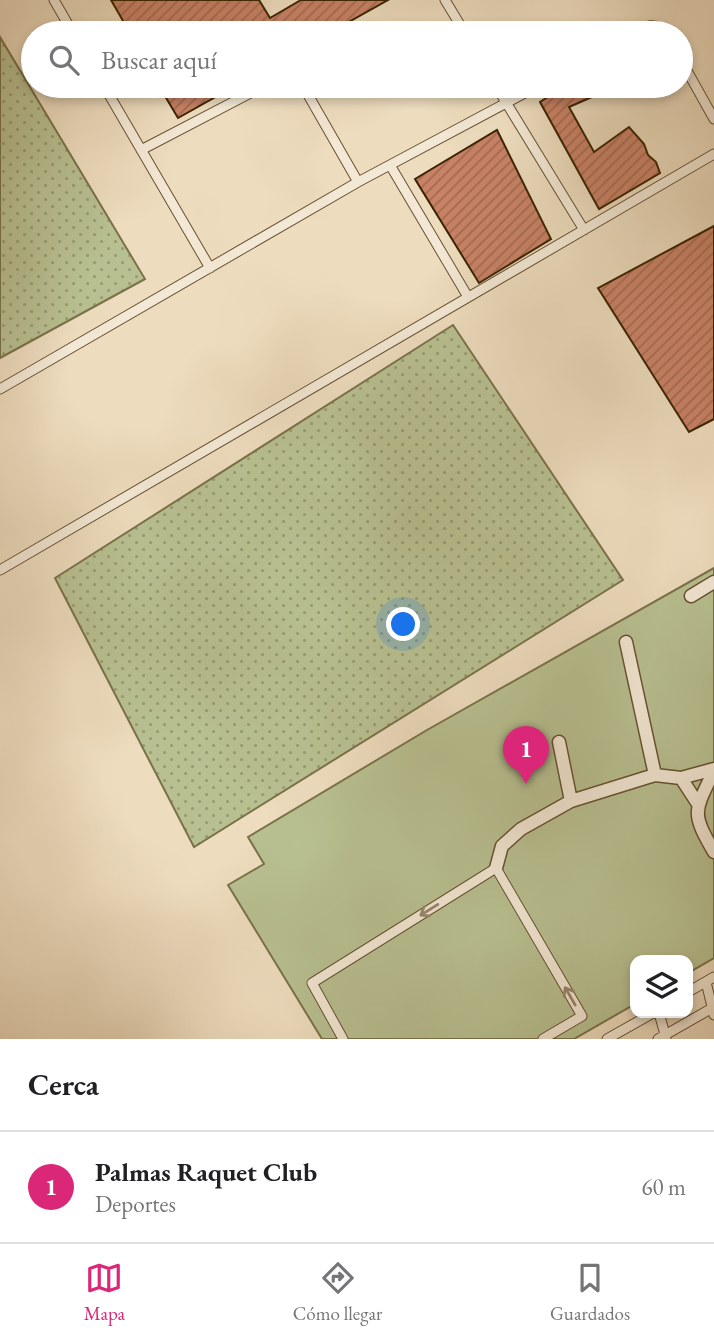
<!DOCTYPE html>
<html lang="es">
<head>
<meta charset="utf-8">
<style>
  body { margin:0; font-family:"EB Garamond",serif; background:#f6f6f6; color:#202124 }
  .controls { position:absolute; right:21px; bottom:21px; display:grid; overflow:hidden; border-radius:14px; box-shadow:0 4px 10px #0003 }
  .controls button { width:63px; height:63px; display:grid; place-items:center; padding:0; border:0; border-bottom:2px solid #e0e0e0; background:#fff; color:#202124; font:35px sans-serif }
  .you { position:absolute; left:404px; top:625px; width:24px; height:24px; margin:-18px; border:5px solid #fff; border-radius:50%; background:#1a73e8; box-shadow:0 0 0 10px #1a73e833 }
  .badge { display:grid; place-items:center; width:46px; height:46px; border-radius:50%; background:#db2777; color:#fff; font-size:23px; font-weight:700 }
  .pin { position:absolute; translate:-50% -58px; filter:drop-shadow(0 2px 4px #0008) }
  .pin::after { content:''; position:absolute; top:37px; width:24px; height:21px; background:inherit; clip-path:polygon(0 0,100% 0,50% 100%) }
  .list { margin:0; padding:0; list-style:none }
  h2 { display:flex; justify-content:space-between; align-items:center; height:91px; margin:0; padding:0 28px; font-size:30px }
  h2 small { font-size:23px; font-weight:400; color:#757577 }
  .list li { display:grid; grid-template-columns:46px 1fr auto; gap:21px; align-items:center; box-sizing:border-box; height:112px; padding:0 28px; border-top:2px solid #e0e0e0 }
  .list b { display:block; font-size:26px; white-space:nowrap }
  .list p { margin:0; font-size:23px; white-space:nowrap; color:#757577 }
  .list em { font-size:23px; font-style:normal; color:#757577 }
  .icon { flex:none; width:38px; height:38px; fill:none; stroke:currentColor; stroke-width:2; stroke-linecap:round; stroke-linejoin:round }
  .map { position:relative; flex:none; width:714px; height:1039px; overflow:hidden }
  .search { position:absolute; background:#fff; box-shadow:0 4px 10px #0003; left:21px; right:21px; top:21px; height:77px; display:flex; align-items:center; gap:18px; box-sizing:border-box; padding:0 24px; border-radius:38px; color:#757577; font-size:26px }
  .sheet { height:203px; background:#fff }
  nav { display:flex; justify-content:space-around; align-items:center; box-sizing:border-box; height:98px; border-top:2px solid #e0e0e0; background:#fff; font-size:19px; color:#757577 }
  nav a { display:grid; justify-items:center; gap:4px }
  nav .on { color:#db2777 }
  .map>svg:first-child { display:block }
  .grass { fill:#b8c091; stroke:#7a7249; stroke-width:2 }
  .park { fill:url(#park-dots); stroke:#7a7249; stroke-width:2 }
  .building { fill:url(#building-hatch); stroke:#3b2301; stroke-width:2 }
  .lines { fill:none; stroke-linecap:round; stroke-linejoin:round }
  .service-casing { stroke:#685130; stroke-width:11 }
  .pedestrian-casing { stroke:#685130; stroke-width:15 }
  .service { stroke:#f3e8d5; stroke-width:9 }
  .pedestrian { stroke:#f3e8d5; stroke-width:12 }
  .oneway { stroke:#97866b }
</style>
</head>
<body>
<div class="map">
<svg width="714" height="1039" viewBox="0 0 714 1039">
  <defs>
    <pattern id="park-dots" width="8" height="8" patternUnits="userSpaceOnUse" patternTransform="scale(1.75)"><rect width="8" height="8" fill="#b8c091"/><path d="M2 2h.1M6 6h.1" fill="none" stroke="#979c74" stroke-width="1.8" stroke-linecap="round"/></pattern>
    <pattern id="building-hatch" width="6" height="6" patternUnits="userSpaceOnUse" patternTransform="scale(1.75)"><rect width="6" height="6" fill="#c88266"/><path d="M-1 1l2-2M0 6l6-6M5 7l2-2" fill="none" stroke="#a46a52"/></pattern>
  </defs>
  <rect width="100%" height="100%" fill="#eddcbe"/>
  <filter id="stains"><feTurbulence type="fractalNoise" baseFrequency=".00286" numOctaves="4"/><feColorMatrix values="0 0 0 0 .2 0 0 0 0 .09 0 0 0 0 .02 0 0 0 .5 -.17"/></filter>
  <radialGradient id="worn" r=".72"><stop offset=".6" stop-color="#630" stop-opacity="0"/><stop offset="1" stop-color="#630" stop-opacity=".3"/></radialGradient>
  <path class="grass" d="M714,568V958L688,973V960H635V1004L574,1039H322L228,885L264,864L248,837L427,730Z"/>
  <path class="park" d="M0,37L145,279L0,358Z
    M453,325L623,580L194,847L55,578Z"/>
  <path class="building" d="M111,0H259L270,18L301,0H388L329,33H130Z
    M159,86H235L178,118Z
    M565,86H617L569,107L594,152L629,127L644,144L648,155L656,162L660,173L599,209L540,102Z
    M497,130L551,239L479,283L415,179Z
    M714,226V419L689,432L598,288Z"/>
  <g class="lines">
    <g class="service-casing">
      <path id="service" d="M54,0L73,33
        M445,0L465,33
        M633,33C646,26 654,21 666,33
        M681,60L714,119
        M104,86L210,268
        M303,86L358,182
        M496,86L584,230
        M141,150L264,86
        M390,165L468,297
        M0,389L358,182L538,86
        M0,570L714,154
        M706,982L714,1015
        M688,992L714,977
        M659,1013L666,1038
        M343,1039L312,983L496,868L582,1016L543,1039
        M607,1039L653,1013
        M658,1039L714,1007"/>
    </g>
    <g class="pedestrian-casing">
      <path id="pedestrian" d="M691,596L714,582
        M626,642L655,775
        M559,742L571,801
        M714,771C694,812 691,812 714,852
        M681,778L698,804
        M496,868L502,846L521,829L571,801L645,778L655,775L681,778L714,769"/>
    </g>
    <use href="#service" class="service"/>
    <use href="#pedestrian" class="pedestrian"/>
  </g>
  <defs><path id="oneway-shaft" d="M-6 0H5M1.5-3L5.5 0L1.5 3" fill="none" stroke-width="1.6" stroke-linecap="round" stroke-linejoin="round" transform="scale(1.75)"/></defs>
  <g class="oneway">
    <use href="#oneway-shaft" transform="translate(429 910) rotate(148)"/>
    <use href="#oneway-shaft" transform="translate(570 996) rotate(-120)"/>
  </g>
  <rect width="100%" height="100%" filter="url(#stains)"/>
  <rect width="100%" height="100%" fill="url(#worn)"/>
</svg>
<div class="controls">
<button><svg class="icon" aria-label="layers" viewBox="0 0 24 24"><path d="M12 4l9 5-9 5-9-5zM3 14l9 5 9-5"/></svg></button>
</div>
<div class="you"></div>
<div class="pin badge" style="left:526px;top:784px">1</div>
<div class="search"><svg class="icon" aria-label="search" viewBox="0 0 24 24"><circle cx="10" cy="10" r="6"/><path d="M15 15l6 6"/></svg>Buscar aquí</div>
</div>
<section class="sheet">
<h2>Cerca<small></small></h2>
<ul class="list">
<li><span class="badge">1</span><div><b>Palmas Raquet Club</b><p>Deportes</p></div><em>60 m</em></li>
</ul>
</section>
<nav>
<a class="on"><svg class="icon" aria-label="map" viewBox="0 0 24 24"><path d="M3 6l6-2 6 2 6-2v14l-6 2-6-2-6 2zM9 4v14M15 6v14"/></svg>Mapa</a>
<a><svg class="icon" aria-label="directions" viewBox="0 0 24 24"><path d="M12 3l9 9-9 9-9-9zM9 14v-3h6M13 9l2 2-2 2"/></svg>Cómo llegar</a>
<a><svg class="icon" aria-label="saved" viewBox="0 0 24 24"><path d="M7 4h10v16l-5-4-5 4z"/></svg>Guardados</a>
</nav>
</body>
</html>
